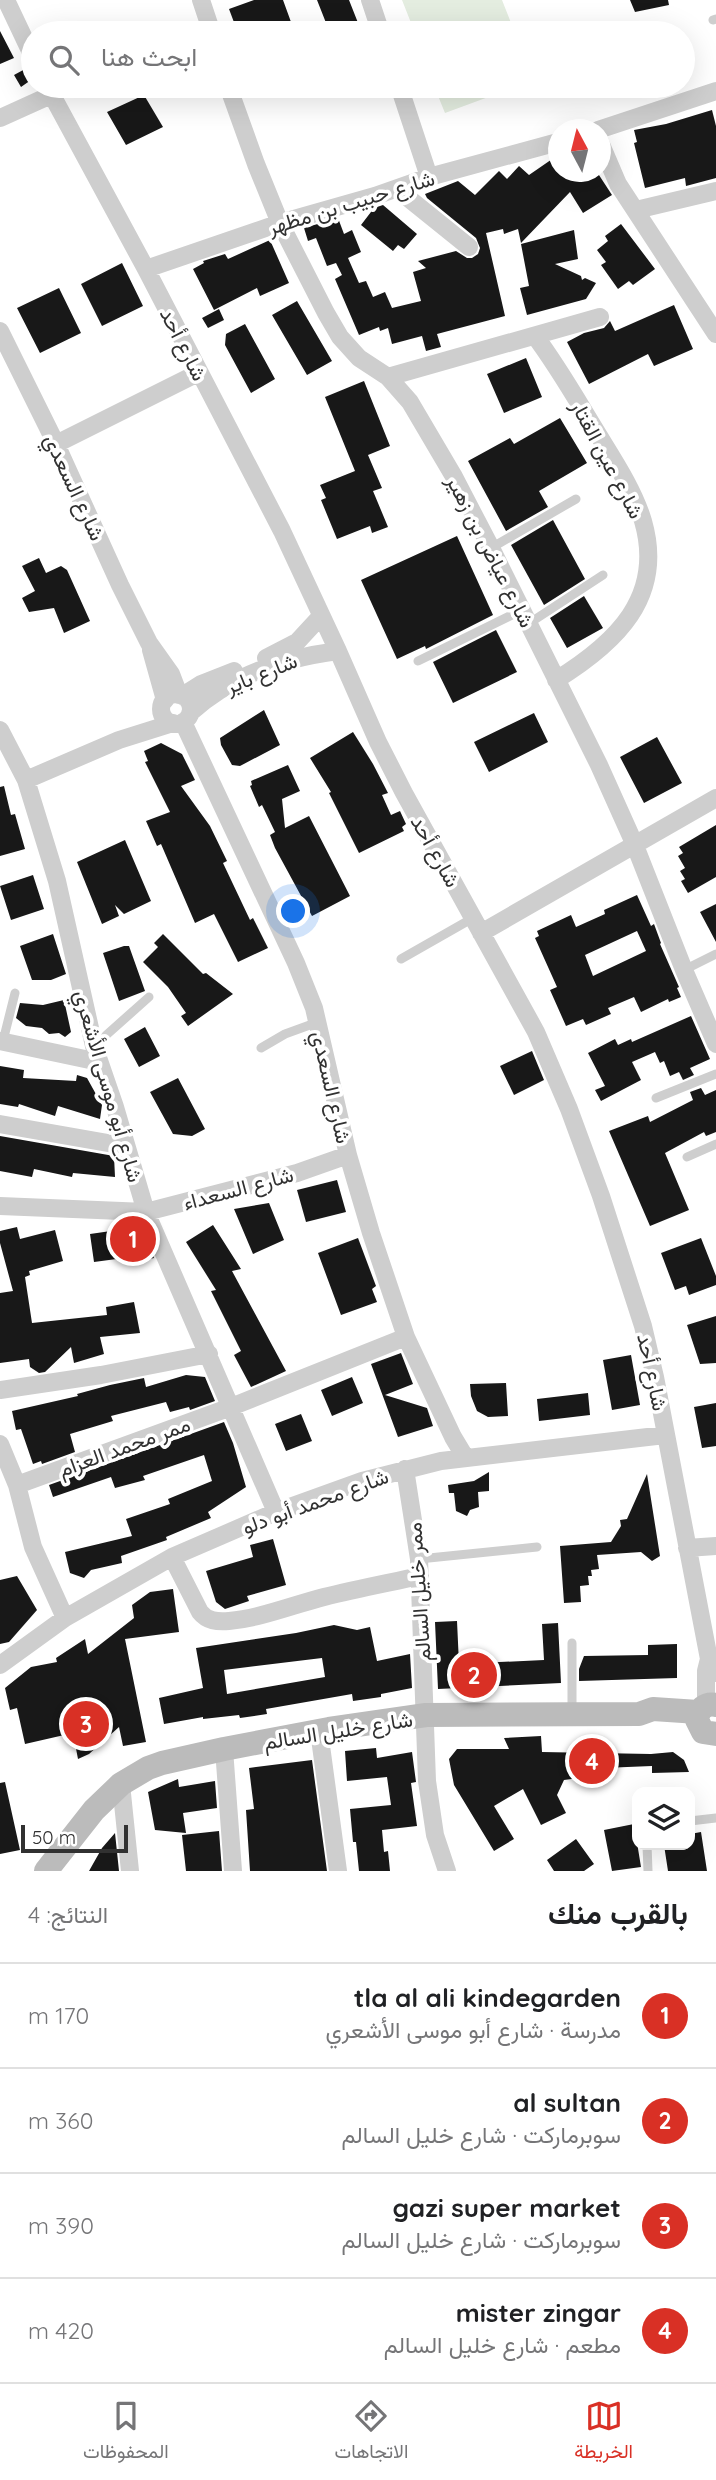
<!DOCTYPE html>
<html lang="ar">
<head>
<meta charset="utf-8">
<style>
  body { margin:0; font-family:Quicksand,Vazirmatn,sans-serif; background:#f6f6f6; color:#202124; direction:rtl }
  .controls { position:absolute; right:21px; bottom:21px; display:grid; overflow:hidden; border-radius:14px; box-shadow:0 7px 28px #0002 }
  .controls button { width:63px; height:63px; display:grid; place-items:center; padding:0; border:0; border-bottom:2px solid #e0e0e0; background:#fff; color:#202124; font:35px sans-serif }
  .compass { position:absolute; left:548px; top:119px; width:63px; height:63px; border-radius:50%; background:#fff; box-shadow:0 7px 28px #0002; rotate:353deg }
  .scale { position:absolute; left:21px; bottom:18px; width:107px; box-sizing:border-box; padding-left:7px; border:4px solid #313131; border-top:0; font-size:19px; line-height:24px; white-space:nowrap; color:#313131; -webkit-text-stroke:5px #fff; paint-order:stroke }
  .you { position:absolute; left:294px; top:912px; width:24px; height:24px; margin:-18px; border:5px solid #fff; border-radius:50%; background:#1a73e8; box-shadow:0 0 0 10px #1a73e833 }
  .badge { display:grid; place-items:center; width:46px; height:46px; border-radius:50%; background:#d93025; color:#fff; font-size:23px; font-weight:700 }
  .pin { position:absolute; translate:-50% -50%; border:4px solid #fff; box-shadow:0 2px 7px #0006 }
  .list { margin:0; padding:0; list-style:none }
  h2 { display:flex; justify-content:space-between; align-items:center; height:91px; margin:0; padding:0 28px; font-size:30px }
  h2 small { font-size:23px; font-weight:400; color:#757577 }
  .list li { display:grid; grid-template-columns:46px 1fr auto; gap:21px; align-items:center; box-sizing:border-box; height:105px; padding:0 28px; border-top:2px solid #e0e0e0 }
  .list b { display:block; font-size:26px; white-space:nowrap }
  .list p { margin:0; font-size:23px; white-space:nowrap; color:#757577 }
  .list em { font-size:23px; font-style:normal; color:#757577 }
  .icon { flex:none; width:38px; height:38px; fill:none; stroke:currentColor; stroke-width:2; stroke-linecap:round; stroke-linejoin:round }
  .map { position:relative; flex:none; width:716px; height:1871px; overflow:hidden; direction:ltr }
  .search { position:absolute; background:#fff; box-shadow:0 7px 28px #0002; left:21px; right:21px; top:21px; height:77px; display:flex; align-items:center; gap:18px; box-sizing:border-box; padding:0 24px; border-radius:38px; color:#757577; font-size:26px }
  .sheet { height:511px; background:#fff }
  nav { display:flex; justify-content:space-around; align-items:center; box-sizing:border-box; height:98px; border-top:2px solid #e0e0e0; background:#fff; font-size:19px; color:#757577 }
  nav a { display:grid; justify-items:center; gap:4px }
  nav .on { color:#d93025 }
  .map>svg:first-child { display:block }
  .green { fill:#e4ede0 }
  .building { fill:#181818; fill-rule:evenodd }
  .lines { fill:none; stroke-linecap:round; stroke-linejoin:round }
  .lane { stroke:#cecece; stroke-width:9 }
  .street { stroke:#cecece; stroke-width:18 }
  .secondary { stroke:#bbb; stroke-width:24 }
  .labels { text-anchor:middle; dominant-baseline:central; stroke-width:7; stroke-linejoin:round; paint-order:stroke }
  .street-label { font-size:21px; fill:#313131; stroke:#fff }
</style>
</head>
<body>
<div class="map">
<svg width="716" height="1871" viewBox="0 0 716 1871">
  <rect width="100%" height="100%" fill="#fff"/>
  <path class="green" d="M402,0H502L515,33H415Z
    M434,86H518L445,113Z"/>
  <path class="building" d="M254,0H283L295,33H238L229,9Z
    M317,0H349L362,33H330Z
    M630,0H668L669,5L635,12Z
    M0,31L14,58L0,64Z
    M25,69L31,80L21,87L14,75Z
    M353,86H387V87L358,98Z
    M144,95L163,127L126,145L107,112Z
    M712,110L716,126V178L686,186L685,178L645,188L634,143L637,142L634,130L666,124Z
    M558,155V172H597L612,195L583,213L570,192L521,243L518,229L504,234L503,229L486,233L505,316L437,334L441,347L426,351L422,336L392,344L388,328L380,331L379,327L359,335L335,279L342,275L336,263L327,266L316,238L308,241L304,228L338,218L344,234L352,230L361,252L348,258L359,283L366,281L373,297L385,292L392,308L421,301L413,272L426,268L418,261L456,251L467,258H472L478,254L480,248L476,238L427,198L425,194L458,181L475,195L499,171L507,179L519,166L529,175Z
    M383,205L417,234L404,249L398,245L393,251L361,225L374,208Z
    M621,224L655,269L633,285L629,281L618,289L601,265L606,262L597,250L608,241L605,236Z
    M574,230L578,259L555,264L581,276L582,280L585,278L596,283L586,299L527,315L520,288L529,286L521,244Z
    M270,240L289,283L260,296L257,288L214,310L193,269L204,263L203,261L225,254L228,259Z
    M122,263L143,306L102,326L81,284Z
    M59,288L81,333L40,353L17,308Z
    M297,301L332,361L307,375L272,315Z
    M674,305L693,349L654,366L648,354L589,384L567,342L584,333L604,328L610,321L615,331Z
    M219,309L224,320L208,328L202,318Z
    M245,324L275,379L251,393L225,345L226,334Z
    M526,358L542,397L504,413L487,374Z
    M364,381L390,446L368,455L382,488L373,491L388,527L372,533L370,526L337,539L321,500L326,498L320,485L355,471L325,397Z
    M560,418L587,463L539,491L548,507L506,531L468,461L510,438L514,444Z
    M553,520L585,579L544,605L511,545Z
    M457,536L493,615L426,649L425,646L397,659L361,580Z
    M39,558L46,573L61,566L67,570L90,621L64,633L54,608L29,612L22,598L35,591L22,566Z
    M584,596L603,628L567,648L550,618Z
    M496,630L517,672L453,703L433,662Z
    M264,710L280,745L240,766L232,765L221,745L220,738Z
    M534,713L548,742L489,772L474,742Z
    M353,732L373,764L388,793L382,795L391,815L400,811L406,824L402,827L404,831L359,853L329,793L331,792L310,758Z
    M657,737L682,783L644,803L620,757Z
    M161,743L182,754L195,780L181,786L210,826L227,861L223,863L250,920L253,918L268,948L238,962L214,914L195,923L161,844L157,846L146,821L170,812L145,762L148,761L144,751Z
    M288,765L300,791L282,799L285,828L309,816L350,896L312,916L275,848L270,835L275,832L262,805L259,807L250,786L252,785L251,781Z
    M4,786L11,815L15,814L25,849L0,856V787Z
    M716,825V877L688,893L681,881L685,879L680,871L685,868L678,856L683,853L679,847Z
    M125,840L151,901L124,914L115,905L119,916L102,924L77,862Z
    M33,875L44,909L11,920L0,886Z
    M637,895L651,926L654,924L661,943L660,944L679,987L677,988L681,997L669,1002L668,999L641,1012L634,997L608,1008L611,1014L586,1025L583,1019L566,1026L550,990L557,987L535,938L539,936L537,931L571,915L576,927L605,914L604,910ZM637,931L646,951L593,976L585,955Z
    M716,904V942L700,912Z
    M53,934L66,974L51,980H32L20,946Z
    M163,934L203,974L206,973L233,994L188,1026L181,1016L186,1013L168,987L143,962L158,947L154,943Z
    M124,946H129L145,991L119,1001L103,953Z
    M64,1000L71,1032L65,1037L59,1033L49,1034L42,1028L26,1026L16,1018L20,1003L43,1005Z
    M691,1016L710,1059L690,1068L694,1075L683,1080L679,1072L670,1076L664,1061L660,1063L655,1052L632,1062L641,1080L601,1101L595,1090L605,1086L588,1053L615,1039L618,1045L631,1039L632,1042Z
    M145,1027L160,1056L139,1067L124,1039Z
    M532,1051L544,1080L514,1095L500,1066Z
    M0,1066L24,1070L23,1078L76,1081L77,1075L87,1078L102,1105L100,1119L58,1106L55,1116L19,1104L18,1107L0,1104Z
    M178,1078L205,1129L192,1136L173,1134L150,1092Z
    M701,1088L705,1095L716,1090V1132L706,1136L704,1132L665,1153L689,1210L650,1226L609,1131L648,1116L650,1122L693,1100L690,1092Z
    M0,1136L114,1156L115,1177L73,1173L72,1177L34,1169L32,1177L0,1171Z
    M337,1180L346,1212L306,1222L297,1190Z
    M269,1203L284,1240L253,1254L234,1209Z
    M117,1222L136,1227L142,1232L154,1258L125,1264L124,1258L94,1262L90,1234L118,1230Z
    M213,1225L241,1269L232,1271L286,1371L251,1387L234,1355L241,1351L211,1291L216,1290L186,1242Z
    M17,1227L20,1239L55,1230L63,1261L29,1271L30,1275L25,1277L32,1323L107,1315L106,1307L134,1302L140,1333L100,1337L104,1354L74,1363L71,1347L45,1372L39,1373L30,1367L29,1359L0,1363V1293L13,1291L0,1243V1231Z
    M358,1238L376,1286L372,1289L377,1302L341,1315L318,1253Z
    M701,1238L716,1276V1285L689,1295L686,1286L675,1290L661,1253Z
    M716,1316V1363L700,1364L687,1325Z
    M401,1353L413,1384L385,1395L427,1408L433,1426L398,1437L371,1364Z
    M631,1355L640,1405L612,1410L603,1360Z
    M186,1375L205,1377L215,1401L190,1410L189,1407L170,1412L166,1402L111,1416L113,1421L70,1434L75,1452L42,1464L41,1461L33,1464L21,1429L16,1430L12,1411L78,1396L77,1394L110,1385L144,1378L146,1387Z
    M352,1377L363,1403L332,1416L321,1390Z
    M506,1383L508,1416L488,1417L477,1411L471,1396L470,1384Z
    M588,1393L590,1415L539,1421L537,1399Z
    M716,1403V1446L702,1448L694,1407Z
    M301,1414L312,1441L286,1451L275,1424Z
    M224,1422L233,1443L246,1487L208,1512L211,1518L166,1537L167,1540L121,1556L122,1563L91,1570L84,1578L70,1573L65,1552L132,1536L126,1519L170,1504L168,1499L212,1481L204,1455L143,1476L145,1480L115,1488L111,1477L53,1497L49,1485Z
    M489,1472V1491L478,1492L479,1507L470,1510L467,1516L456,1511L454,1493H449L448,1485L474,1481Z
    M647,1474L660,1556L652,1561L641,1552L597,1555L599,1569L591,1570L592,1576H588L589,1585L580,1586L581,1602L564,1603L560,1546L611,1542L621,1526L620,1520L627,1519Z
    M273,1539L286,1585L247,1596L249,1601L225,1609L216,1602L206,1571L253,1557L250,1545Z
    M17,1576L37,1610L9,1642L0,1644V1580Z
    M173,1589L179,1632L125,1639L146,1742L123,1746L119,1727L89,1754L78,1759L73,1733L25,1744L17,1708L10,1710L5,1688L31,1667L57,1662L56,1658L85,1639L88,1654L134,1618L132,1605L150,1592Z
    M457,1621L459,1664L544,1660L542,1624L558,1623L561,1683L438,1689L435,1622Z
    M334,1625L357,1630L370,1627L377,1661L410,1654L412,1688L381,1694V1697L353,1701L352,1694L266,1709L267,1714L240,1718L239,1715L203,1719V1717L164,1724L159,1698L203,1688L196,1648L296,1633ZM322,1658L325,1677L227,1694L224,1670Z
    M677,1644V1678L579,1681V1669L584,1656L648,1655V1645Z
    M541,1736L542,1752L651,1754L673,1752L684,1760L689,1772L652,1773V1766L578,1769L579,1778L564,1780L557,1795L566,1813L541,1825L523,1789L494,1806L514,1839L494,1851L454,1785L449,1759L457,1749H509L504,1738Z
    M376,1748L377,1758L412,1752L416,1782L411,1783L417,1826L382,1830L384,1852L388,1851L390,1871H359L356,1842H353L350,1809L391,1805L387,1777L347,1781L345,1751Z
    M312,1760L327,1871H250L246,1810L254,1809L249,1768Z
    M178,1779L179,1787L215,1781L217,1808L183,1813L186,1833L155,1830L148,1792Z
    M5,1782L20,1850L0,1854V1783Z
    M634,1824L641,1867L612,1871L604,1830Z
    M219,1831L222,1871H186L182,1835Z
    M701,1832L707,1871H668L664,1845H690V1834Z
    M115,1833L119,1871H89L102,1848Z
    M576,1839L594,1864L584,1871H554L547,1860Z"/>
  <g class="lines">
    <path class="lane" d="M713,20L716,19
      M491,548L576,499
      M528,624L603,575
      M418,661L522,610
      M401,959L473,918
      M684,970L716,954
      M3,1041L15,993
      M94,1046L149,997
      M261,1048L285,1034L318,1022
      M656,1098L716,1074
      M687,1157L716,1144
      M419,1559L537,1547
      M572,1643V1712
      M690,1821L716,1818
      M647,1845L648,1871"/>
    <path class="street" d="M6,0L33,57
      M201,0L212,33
      M370,0L381,33
      M47,86L146,269L282,531L338,651L378,742L404,793L536,1032L569,1109L601,1196L643,1326L655,1377L709,1659L716,1673
      M228,86L256,164L280,223L326,313L340,337L359,358L388,377L410,402L453,475L491,548L599,765L634,843L684,970L716,1044
      M399,86L429,177
      M0,118L51,95
      M598,130L716,91
      M600,142L618,184L716,334
      M397,189L469,247
      M636,210L716,191
      M146,269L280,223L375,196L429,177L558,142
      M0,331L56,444L120,585L149,643L171,674L179,695
      M535,336C559,368 578,402 599,436C615,462 634,491 643,521C665,597 616,643 556,680
      M388,377L600,317
      M56,444L198,373
      M151,650L165,700
      M266,658L297,642L321,616
      M161 709a15 15 0 1 1 30 0a15 15 0 1 1-30 0Z
      M182,696L201,684L234,671
      M190,713C231,675 284,658 338,651
      M183,722L296,963L314,1008L348,1155L371,1233L406,1337L453,1437L465,1457
      M0,730L26,780L57,881L94,1046L115,1107L146,1212L276,1512
      M26,780L119,740L173,723
      M481,933L716,798
      M0,1041L99,1062
      M0,1124L125,1146
      M0,1206L146,1212L297,1173L348,1155
      M0,1390L101,1375L209,1354
      M0,1444L17,1485L33,1547L65,1618
      M405,1469L419,1559L427,1781L435,1835L447,1871
      M17,1485L231,1407L406,1337
      M687,1548L716,1546
      M172,1557L200,1612C207,1621 217,1622 229,1621C261,1618 293,1605 324,1597C356,1589 388,1583 420,1576
      M0,1665L65,1618L172,1557L276,1512L362,1481L441,1461L665,1435
      M706,1705V1671L709,1659
      M319,1731L338,1871
      M224,1749L233,1871
      M121,1784L130,1871"/>
    <path class="secondary" d="M716,1705C705,1703 698,1709 697,1720L703,1732L716,1734
      M46,1871L94,1810L121,1784L148,1768L162,1763L224,1749L329,1729L426,1715L639,1714L653,1709L698,1712"/>
  </g>
  <g class="labels">
    <g class="street-label">
      <text transform="translate(351 202) rotate(-17)">شارع حبيب بن مظهر</text>
      <text transform="translate(184 344) rotate(63)">شارع أحد</text>
      <text transform="translate(608 459) rotate(62)">شارع عين القتار</text>
      <text transform="translate(75 487) rotate(65)">شارع السعدي</text>
      <text transform="translate(491 551) rotate(63)">شارع عياض بن زهير</text>
      <text transform="translate(261 673) rotate(-22)">شارع باير</text>
      <text transform="translate(436 851) rotate(61)">شارع أحد</text>
      <text transform="translate(109 1086) rotate(74)">شارع أبو موسى الأشعري</text>
      <text transform="translate(332 1087) rotate(77)">شارع السعدي</text>
      <text transform="translate(238 1188) rotate(-15)">شارع السعداء</text>
      <text transform="translate(653 1372) rotate(78)">شارع أحد</text>
      <text transform="translate(124 1446) rotate(-20)">ممر محمد العزام</text>
      <text transform="translate(315 1501) rotate(-20)">شارع محمد أبو دلو</text>
      <text transform="translate(418 1592) rotate(-94)">ممر خليل السالم</text>
      <text transform="translate(338 1730) rotate(-9)">شارع خليل السالم</text>
    </g>
  </g>
</svg>
<div class="controls">
<button><svg class="icon" aria-label="layers" viewBox="0 0 24 24"><path d="M12 4l9 5-9 5-9-5zM3 14l9 5 9-5"/></svg></button>
</div>
<svg class="compass" viewBox="-18 -18 36 36"><path d="M0-13l5 13h-10z" fill="#e53935"/><path d="M0 13l5-13h-10z" fill="#757577"/></svg>
<div class="scale">50 m</div>
<div class="you"></div>
<div class="pin badge" style="left:133px;top:1239px">1</div>
<div class="pin badge" style="left:474px;top:1675px">2</div>
<div class="pin badge" style="left:86px;top:1724px">3</div>
<div class="pin badge" style="left:592px;top:1761px">4</div>
<div class="search"><svg class="icon" aria-label="search" viewBox="0 0 24 24"><circle cx="10" cy="10" r="6"/><path d="M15 15l6 6"/></svg>ابحث هنا</div>
</div>
<section class="sheet">
<h2>بالقرب منك<small>النتائج: 4</small></h2>
<ul class="list">
<li><span class="badge">1</span><div><b>tla al ali kindegarden</b><p>مدرسة · شارع أبو موسى الأشعري</p></div><em>170 m</em></li>
<li><span class="badge">2</span><div><b>al sultan</b><p>سوبرماركت · شارع خليل السالم</p></div><em>360 m</em></li>
<li><span class="badge">3</span><div><b>gazi super market</b><p>سوبرماركت · شارع خليل السالم</p></div><em>390 m</em></li>
<li><span class="badge">4</span><div><b>mister zingar</b><p>مطعم · شارع خليل السالم</p></div><em>420 m</em></li>
</ul>
</section>
<nav>
<a class="on"><svg class="icon" aria-label="map" viewBox="0 0 24 24"><path d="M3 6l6-2 6 2 6-2v14l-6 2-6-2-6 2zM9 4v14M15 6v14"/></svg>الخريطة</a>
<a><svg class="icon" aria-label="directions" viewBox="0 0 24 24"><path d="M12 3l9 9-9 9-9-9zM9 14v-3h6M13 9l2 2-2 2"/></svg>الاتجاهات</a>
<a><svg class="icon" aria-label="saved" viewBox="0 0 24 24"><path d="M7 4h10v16l-5-4-5 4z"/></svg>المحفوظات</a>
</nav>
</body>
</html>
